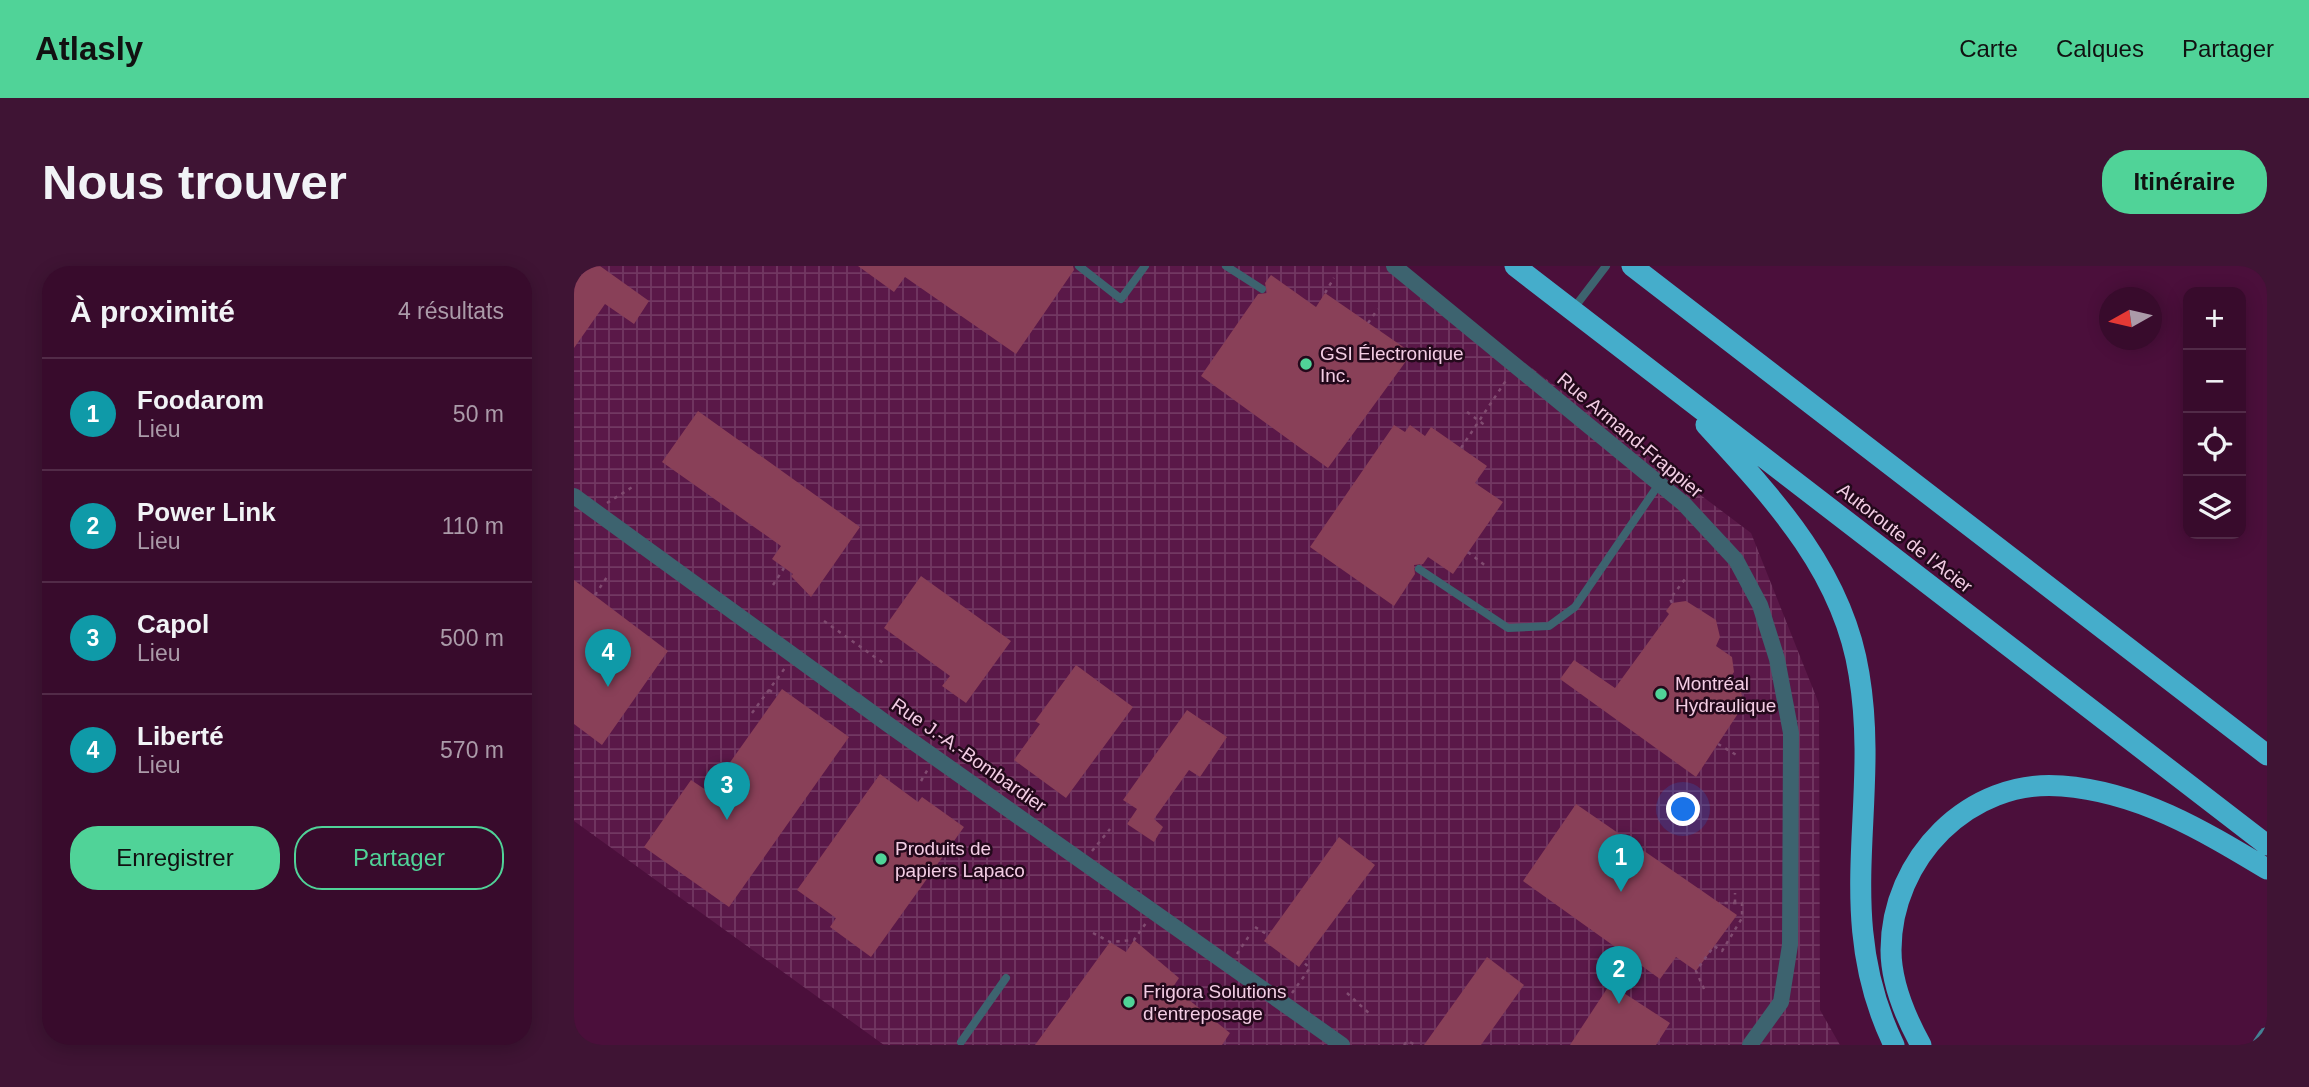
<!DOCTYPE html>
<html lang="fr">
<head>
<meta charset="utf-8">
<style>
  body { margin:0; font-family:Helvetica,sans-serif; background:#3f1434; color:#f1f3f6 }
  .controls { position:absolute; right:21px; top:21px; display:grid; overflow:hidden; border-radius:14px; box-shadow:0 4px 18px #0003 }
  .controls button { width:63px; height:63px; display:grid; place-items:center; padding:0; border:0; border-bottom:2px solid #522b48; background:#380b2c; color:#f1f3f6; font:35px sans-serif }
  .compass { position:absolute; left:1525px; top:21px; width:63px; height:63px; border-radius:50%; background:#380b2c; box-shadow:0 4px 18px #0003; rotate:262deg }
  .you { position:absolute; left:1110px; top:544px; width:24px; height:24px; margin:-18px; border:5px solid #fff; border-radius:50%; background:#1a73e8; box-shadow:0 0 0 10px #1a73e833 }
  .badge { display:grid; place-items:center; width:46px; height:46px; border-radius:50%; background:#50d398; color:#fff; font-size:23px; font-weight:700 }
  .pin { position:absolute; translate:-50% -58px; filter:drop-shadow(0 2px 4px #0008) }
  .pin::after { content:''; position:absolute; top:37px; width:24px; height:21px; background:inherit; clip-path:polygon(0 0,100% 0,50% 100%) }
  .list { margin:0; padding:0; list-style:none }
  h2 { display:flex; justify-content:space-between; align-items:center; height:91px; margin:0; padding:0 28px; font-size:30px }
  h2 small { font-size:23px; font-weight:400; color:#ab9ba9 }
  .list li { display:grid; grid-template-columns:46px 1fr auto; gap:21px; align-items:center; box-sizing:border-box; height:112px; padding:0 28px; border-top:2px solid #522b48 }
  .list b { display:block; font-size:26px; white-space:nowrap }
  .list p { margin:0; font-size:23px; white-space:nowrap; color:#ab9ba9 }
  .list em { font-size:23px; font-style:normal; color:#ab9ba9 }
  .actions { display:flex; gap:14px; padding:21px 28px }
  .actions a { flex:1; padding:16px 0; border:2px solid #50d398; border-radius:28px; text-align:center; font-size:24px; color:#50d398 }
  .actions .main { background:#50d398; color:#111 }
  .icon { flex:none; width:38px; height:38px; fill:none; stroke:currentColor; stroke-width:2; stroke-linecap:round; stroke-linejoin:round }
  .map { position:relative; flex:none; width:1693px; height:779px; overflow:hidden; border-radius:28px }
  header { display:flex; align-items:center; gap:42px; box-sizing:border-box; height:98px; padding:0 35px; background:#50d398; color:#111 }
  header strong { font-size:33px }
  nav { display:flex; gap:38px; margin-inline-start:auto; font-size:24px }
  .intro { display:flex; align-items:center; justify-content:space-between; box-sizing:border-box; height:168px; padding:0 42px }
  h1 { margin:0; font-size:49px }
  .button { padding:18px 32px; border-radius:28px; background:#50d398; color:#111; font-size:24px; font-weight:700 }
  main { display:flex; gap:42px; padding:0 42px }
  aside { flex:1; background:#380b2c; border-radius:28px; box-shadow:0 4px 18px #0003 }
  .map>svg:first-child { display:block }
  .industrial { fill:url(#industrial-grid) }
  .building { fill:#894058 }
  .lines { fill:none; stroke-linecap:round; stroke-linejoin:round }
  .path { stroke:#804b70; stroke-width:2.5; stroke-dasharray:3.5 5; stroke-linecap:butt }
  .lane { stroke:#3d636f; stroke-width:8 }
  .street { stroke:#3d636f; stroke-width:16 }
  .secondary { stroke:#438194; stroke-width:18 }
  .highway { stroke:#45adcb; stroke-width:21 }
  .poi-dot { fill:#50d398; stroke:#23091b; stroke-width:2.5 }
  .labels { text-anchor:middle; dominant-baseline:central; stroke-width:5; stroke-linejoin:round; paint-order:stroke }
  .poi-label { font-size:19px; fill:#f3cde4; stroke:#23091b; text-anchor:start }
  .street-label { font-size:19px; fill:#f3cde4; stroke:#23091b }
</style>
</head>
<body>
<header>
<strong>Atlasly</strong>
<nav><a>Carte</a><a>Calques</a><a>Partager</a></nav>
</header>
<div class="intro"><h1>Nous trouver</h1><a class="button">Itinéraire</a></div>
<main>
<aside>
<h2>À proximité<small>4 résultats</small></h2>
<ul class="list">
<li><span class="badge" style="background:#0f9aa8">1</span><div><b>Foodarom</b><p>Lieu</p></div><em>50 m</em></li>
<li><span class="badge" style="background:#0f9aa8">2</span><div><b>Power Link</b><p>Lieu</p></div><em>110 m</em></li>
<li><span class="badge" style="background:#0f9aa8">3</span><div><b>Capol</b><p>Lieu</p></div><em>500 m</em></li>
<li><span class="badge" style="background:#0f9aa8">4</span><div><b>Liberté</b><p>Lieu</p></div><em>570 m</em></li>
</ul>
<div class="actions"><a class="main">Enregistrer</a><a>Partager</a></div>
</aside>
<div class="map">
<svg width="1693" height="779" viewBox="0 0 1693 779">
  <defs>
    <pattern id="industrial-grid" width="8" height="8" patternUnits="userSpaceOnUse" patternTransform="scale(1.75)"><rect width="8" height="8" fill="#5a1848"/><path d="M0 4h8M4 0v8" fill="none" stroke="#723862"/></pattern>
  </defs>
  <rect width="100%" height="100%" fill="#4b0f3b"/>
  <path class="industrial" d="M0,0H822L1177,267L1245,438L1246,744L1266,779H310L0,555Z"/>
  <path class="building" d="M0,0H26L75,35L60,58L31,38L0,82Z
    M284,0H499L500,4L442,88L331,11L320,26Z
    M697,9L742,41L751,27L838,87L754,202L627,110L684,28L693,27L691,17Z
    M124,145L286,261L237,331L217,310L219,308L198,293L207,280L88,196Z
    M820,159L831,166L836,159L851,170L857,161L913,200L901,217L929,236L879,308L854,291L849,298L840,299L841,308L820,340L736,281Z
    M347,310L437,375L392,437L368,420L376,410L310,362Z
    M0,314L94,385L28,479L0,458Z
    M1112,335L1142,354L1146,371L1142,380L1158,391L1160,406L1156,412L1163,416L1171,437L1122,511L986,413L1000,394L1041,422L1095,348L1092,345L1098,337Z
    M502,399L559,441L492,532L440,494L466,458L461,455Z
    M208,423L275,471L155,641L70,581L117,514L135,526Z
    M613,444L653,471L626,511L615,504L580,553L589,561L580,576L553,558L563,543L549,534Z
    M306,508L344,536L348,531L390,561L297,691L256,661L262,652L223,624Z
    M1002,538L1163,649L1122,705L1102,691L1086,713L949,615Z
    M765,571L801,599L725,701L690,675Z
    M560,674L605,712L599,721L656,767L648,779H461L536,676L552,686Z
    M913,691L950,719L907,779H850Z
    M1036,718L1096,757L1082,779H996Z"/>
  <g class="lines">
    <path class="path" d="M751,27L760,12
      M794,57L804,43
      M893,146L912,160
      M887,182L933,113
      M33,237L60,220
      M894,286L913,301
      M199,319L210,302
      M21,329L33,311
      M1098,337L1096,333L1111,313
      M250,355L312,399
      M195,424L203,429
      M178,447L211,402
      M1144,478L1164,490
      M347,515L354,503
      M518,585L536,563
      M1161,637V627
      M681,661L694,669
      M519,667L536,676L560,674L572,657
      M663,688L675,670
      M1130,723L1122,705L1140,680L1148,685L1168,652V637H1145
      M718,727L736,702L729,696
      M773,727L798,750
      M830,779L833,775L842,779"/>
    <path class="lane" d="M505,0L547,33L571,0
      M652,0L688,23
      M1000,42L1032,0
      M845,303L934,362L975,360L1001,341L1085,218
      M387,776L432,712"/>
    <path class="street" d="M820,0L1110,238L1162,294L1186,339L1203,393L1217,467L1216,679L1207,736L1176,779
      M0,230L315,459L768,779"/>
    <path class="secondary" d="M1687,779L1693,770"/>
    <path class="highway" d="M941,0L1693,579
      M1058,0L1693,489
      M1132,159C1200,233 1269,306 1285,408C1307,539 1257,650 1320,779
      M1347,779C1331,750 1317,717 1317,684C1317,593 1395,512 1488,520C1565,526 1628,564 1693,603"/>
  </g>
  <g class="poi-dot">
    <circle cx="732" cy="98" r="7"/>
    <circle cx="1087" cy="428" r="7"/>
    <circle cx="307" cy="593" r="7"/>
    <circle cx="555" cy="736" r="7"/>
  </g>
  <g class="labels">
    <g class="poi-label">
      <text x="746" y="87">GSI Électronique<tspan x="746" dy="22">Inc.</tspan></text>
      <text x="1101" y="417">Montréal<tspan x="1101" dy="22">Hydraulique</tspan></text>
      <text x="321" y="582">Produits de<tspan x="321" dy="22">papiers Lapaco</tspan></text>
      <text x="569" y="725">Frigora Solutions<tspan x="569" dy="22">d'entreposage</tspan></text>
    </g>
    <g class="street-label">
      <text transform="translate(1056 169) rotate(40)">Rue Armand-Frappier</text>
      <text transform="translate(1331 272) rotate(38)">Autoroute de l'Acier</text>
      <text transform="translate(395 489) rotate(35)">Rue J.-A.-Bombardier</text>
    </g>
  </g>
</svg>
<div class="controls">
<button>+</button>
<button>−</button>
<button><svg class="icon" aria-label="locate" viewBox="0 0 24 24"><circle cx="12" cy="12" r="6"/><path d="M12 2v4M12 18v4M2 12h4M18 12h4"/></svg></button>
<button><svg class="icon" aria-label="layers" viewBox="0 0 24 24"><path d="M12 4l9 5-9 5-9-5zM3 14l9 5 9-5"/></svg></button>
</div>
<svg class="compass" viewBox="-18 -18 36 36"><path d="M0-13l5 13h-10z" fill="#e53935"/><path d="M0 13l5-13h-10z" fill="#ab9ba9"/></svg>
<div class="you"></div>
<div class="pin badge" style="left:1047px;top:626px;background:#0f9aa8">1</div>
<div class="pin badge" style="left:1045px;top:738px;background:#0f9aa8">2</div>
<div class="pin badge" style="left:153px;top:554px;background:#0f9aa8">3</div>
<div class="pin badge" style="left:34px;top:421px;background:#0f9aa8">4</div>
</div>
</main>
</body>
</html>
